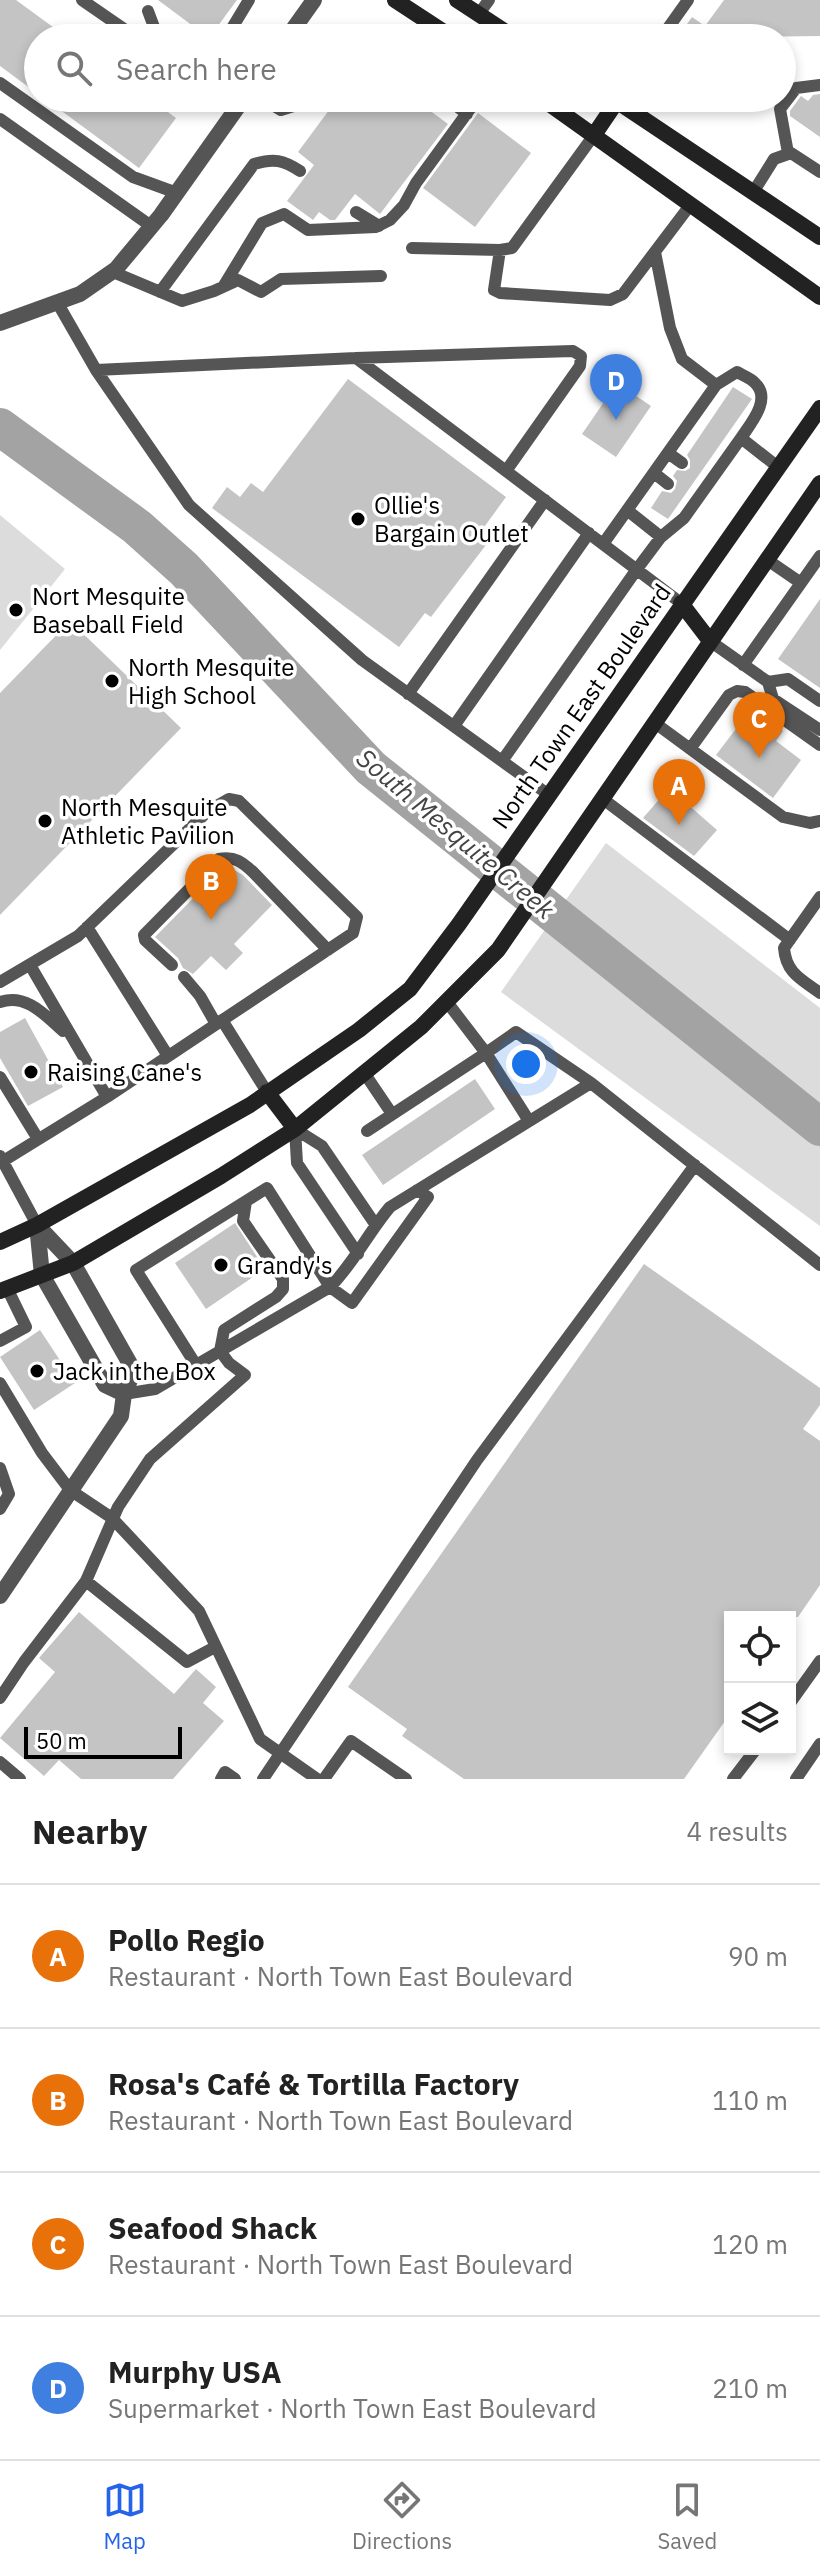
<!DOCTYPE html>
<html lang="en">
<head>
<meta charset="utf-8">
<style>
  body { margin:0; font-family:"IBM Plex Sans",sans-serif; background:#f2f2f2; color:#222 }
  .controls { position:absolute; right:24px; bottom:24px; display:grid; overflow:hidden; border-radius:0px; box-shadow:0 4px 12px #0003 }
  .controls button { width:72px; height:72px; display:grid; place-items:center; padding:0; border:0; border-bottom:2px solid #e0e0e0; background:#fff; color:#222; font:40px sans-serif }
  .scale { position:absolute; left:24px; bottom:20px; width:158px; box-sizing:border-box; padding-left:8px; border:4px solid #000; border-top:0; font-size:22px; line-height:28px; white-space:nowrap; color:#000; -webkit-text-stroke:6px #fff; paint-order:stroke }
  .you { position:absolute; left:526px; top:1064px; width:28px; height:28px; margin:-20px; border:6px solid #fff; border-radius:50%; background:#1a73e8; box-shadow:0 0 0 12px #1a73e833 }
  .badge { display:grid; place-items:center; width:52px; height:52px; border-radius:50%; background:#2563eb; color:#fff; font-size:26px; font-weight:700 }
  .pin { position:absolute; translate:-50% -66px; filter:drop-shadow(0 2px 4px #0008) }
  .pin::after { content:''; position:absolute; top:42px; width:28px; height:24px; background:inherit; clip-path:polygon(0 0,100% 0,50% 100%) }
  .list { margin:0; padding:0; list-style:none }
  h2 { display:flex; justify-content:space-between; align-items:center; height:104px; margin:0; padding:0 32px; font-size:34px }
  h2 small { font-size:26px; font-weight:400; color:#767676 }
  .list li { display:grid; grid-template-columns:52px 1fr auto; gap:24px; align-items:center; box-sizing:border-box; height:144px; padding:0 32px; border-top:2px solid #e0e0e0 }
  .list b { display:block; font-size:30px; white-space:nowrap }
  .list p { margin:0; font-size:26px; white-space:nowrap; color:#767676 }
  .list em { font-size:26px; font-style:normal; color:#767676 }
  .icon { flex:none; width:44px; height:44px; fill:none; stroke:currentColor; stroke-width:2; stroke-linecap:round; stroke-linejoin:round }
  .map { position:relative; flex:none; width:820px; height:1779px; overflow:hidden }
  .search { position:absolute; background:#fff; box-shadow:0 4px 12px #0003; left:24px; right:24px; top:24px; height:88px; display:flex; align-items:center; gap:20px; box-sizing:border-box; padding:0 28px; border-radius:44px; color:#767676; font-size:30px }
  .sheet { height:680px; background:#fff }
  nav { display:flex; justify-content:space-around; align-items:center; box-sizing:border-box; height:112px; border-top:2px solid #e0e0e0; background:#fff; font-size:22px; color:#767676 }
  nav a { display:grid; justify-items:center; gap:4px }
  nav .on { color:#2563eb }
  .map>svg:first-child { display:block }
  .green { fill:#dcdcdc }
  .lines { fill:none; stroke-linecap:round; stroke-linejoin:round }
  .river { stroke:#a3a3a3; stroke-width:38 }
  .building { fill:#c4c4c4 }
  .service { stroke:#555; stroke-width:12 }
  .tertiary { stroke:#555; stroke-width:16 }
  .secondary { stroke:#222; stroke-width:16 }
  .poi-dot { fill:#000; stroke:#fff; stroke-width:3 }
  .labels { text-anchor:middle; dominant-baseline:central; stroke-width:7; stroke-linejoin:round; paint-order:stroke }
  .poi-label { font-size:24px; fill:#000; stroke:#fff; text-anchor:start }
  .street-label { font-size:24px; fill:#000; stroke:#fff }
  .water-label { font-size:26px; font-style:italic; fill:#444; stroke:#fff }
</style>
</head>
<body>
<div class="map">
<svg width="820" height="1779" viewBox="0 0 820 1779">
  <rect width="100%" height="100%" fill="#fff"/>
  <path class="green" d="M0,515L65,569L0,650Z
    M606,843L820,1008V1226L501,992Z"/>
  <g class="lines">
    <path class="river" d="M0,427L137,527L184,569L371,768L820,1127"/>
  </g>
  <path class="building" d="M0,0H16L68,38H38V94L0,66Z
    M158,0H237L209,38Z
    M724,0H820V36L677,38L692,17L705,26Z
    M820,94V137L790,116V111L801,96L808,101L813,95Z
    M44,98H149L176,118L139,168Z
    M338,98H413L448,124L380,214L355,194L335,220H330L319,212L313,220L287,201L314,165L298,152Z
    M478,113L531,153L475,227L423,188Z
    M348,379L506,497L482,530L492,537L431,617L425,613L399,647L212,508L227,487L240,497L251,483L263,492Z
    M617,383L651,406L616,457L582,434Z
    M733,387L752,399L668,519L651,508L662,491L671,493L675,489L677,481L673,476L677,470L685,471L690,468V460L687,455Z
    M820,599V688L778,659Z
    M70,621L181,728L0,915V693Z
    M745,717L762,730L769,721L783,731L776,741L801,760L773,798L716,755Z
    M669,788L717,830L694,856L643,818Z
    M229,867L243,875L272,905L234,944L243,953L226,970L211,956L193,974L183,968L178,958L155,937L223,868Z
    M25,1018L63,1087L28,1106L0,1058V1032Z
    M475,1079L495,1109L383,1185L362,1155Z
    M235,1223L265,1269L206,1309L175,1263Z
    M644,1264L820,1388V1405L803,1429L820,1441V1585L798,1617H730V1714L684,1779H464L402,1736L407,1729L348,1687Z
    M40,1330L75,1383L34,1410L0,1357Z
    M79,1612L174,1694L196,1669L216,1687L203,1703L224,1721L173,1779H81L59,1760L44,1776L0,1738L55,1672L39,1658Z"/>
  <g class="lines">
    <path class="service" d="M82,0L137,38
      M478,15L489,0
      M147,38L154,27L148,11
      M226,38L249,0
      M359,38H363
      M661,38L688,0
      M0,83L133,177L177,193
      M224,98L237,107
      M261,98L281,110L300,104L304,98
      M446,98L467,114
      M0,119L151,226
      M788,153L780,109L796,88L820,85
      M754,191L774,159L791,153L820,172
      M356,212L379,226
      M412,248L500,250L512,248L594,135
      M500,250L494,290L500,293L610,300L623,294L691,204
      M655,252L670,328L682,359L716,385L737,372C742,375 751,378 755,383C772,399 751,423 741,438
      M113,272L182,301L214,291L238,280L261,292L281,279L381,276
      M223,287L262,223L284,214L308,230L376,227L390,220L404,205L416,183L478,98
      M160,292L254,164C274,158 283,160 300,171
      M57,302L96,370L356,358L573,351L581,356L580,366L506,471
      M356,358L681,603
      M96,370L189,505L362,660L549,795
      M668,453L682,463
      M654,473L668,484
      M627,510L661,537
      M603,544L716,385
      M766,559L801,583
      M710,641L768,682L773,699L820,730
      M743,665L820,556
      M768,682L788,679L820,701
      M408,694L545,500
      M655,723L783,817L810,823L820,821
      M454,726L589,533
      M690,749L729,695L737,691L745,692L820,745
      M502,761L637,569L661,537L684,518L741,438L778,467
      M603,799L790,940
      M820,897L784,948C786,973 801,979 820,993
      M87,927L168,1056
      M172,965L145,940L144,935L219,859C235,856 242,862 253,872L328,950
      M184,977L200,996L216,1024
      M0,982L78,936L208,811L229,799L239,801L357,917L353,933L107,1097
      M0,1002C26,993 45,1015 63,1031
      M222,1020L267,1092
      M365,1074L392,1114
      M0,1077L38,1139
      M529,1121L486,1053L516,1032L591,1083
      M295,1129L297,1163L358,1254
      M295,1129L322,1146L375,1224
      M367,1131L486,1053L447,1002
      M0,1156L37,1225
      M0,1163L107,1097L30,965
      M0,1341L26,1327L7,1288
      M196,1365L136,1270L267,1188L330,1287L352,1303L428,1197L417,1190
      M0,1383L42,1453L70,1490L112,1518L199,1611L260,1739L317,1779
      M124,1394L155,1389L330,1287C354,1263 368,1233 390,1207L591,1083L820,1265
      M0,1468L9,1494L0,1509
      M215,1647L187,1662L86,1581L118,1507L150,1459L245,1375L229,1363L220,1351L224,1330L276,1297L283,1289V1279L243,1221L246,1201
      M0,1698L24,1662L86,1581
      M790,1703L820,1661
      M0,1762L20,1779
      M221,1779L225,1772L235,1779
      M263,1779L477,1460L695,1165
      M324,1779L351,1741L406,1779
      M733,1779L756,1749
      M796,1779L820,1744"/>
    <path class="tertiary" d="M287,38L314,0
      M0,323L80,294L116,269L161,215L244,98
      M37,1225L42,1275L105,1385L124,1394
      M0,1596L121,1416L124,1394L134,1371L73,1263L37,1225"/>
    <path class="secondary" d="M395,0L453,38
      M457,0L515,38
      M541,98L820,297
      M612,98L820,237
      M594,135L617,101
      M681,603L710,641
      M267,1092L295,1129
      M0,1242L37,1225L250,1105L359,1030L410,989L459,924L820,408
      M0,1291L73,1263L221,1176L295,1129L421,1027L498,950L820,483"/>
  </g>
  <g class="poi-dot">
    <circle cx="358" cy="519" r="8"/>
    <circle cx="16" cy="610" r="8"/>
    <circle cx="112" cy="681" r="8"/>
    <circle cx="45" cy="821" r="8"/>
    <circle cx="31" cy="1072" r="8"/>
    <circle cx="221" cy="1265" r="8"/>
    <circle cx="37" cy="1371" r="8"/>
  </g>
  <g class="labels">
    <g class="poi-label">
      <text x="374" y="505">Ollie's<tspan x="374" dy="28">Bargain Outlet</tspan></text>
      <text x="32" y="596">Nort Mesquite<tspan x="32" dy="28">Baseball Field</tspan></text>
      <text x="128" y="667">North Mesquite<tspan x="128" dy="28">High School</tspan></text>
      <text x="61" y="807">North Mesquite<tspan x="61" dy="28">Athletic Pavilion</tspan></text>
      <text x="47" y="1072">Raising Cane's</text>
      <text x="237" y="1265">Grandy's</text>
      <text x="53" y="1371">Jack in the Box</text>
    </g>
    <g class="street-label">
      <text transform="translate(581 706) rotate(-55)">North Town East Boulevard</text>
    </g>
    <g class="water-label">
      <text transform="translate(456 833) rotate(40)">South Mesquite Creek</text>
    </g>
  </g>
</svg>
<div class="controls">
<button><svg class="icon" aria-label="locate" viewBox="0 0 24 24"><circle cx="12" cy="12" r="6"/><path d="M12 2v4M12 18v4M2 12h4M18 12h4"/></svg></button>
<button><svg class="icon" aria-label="layers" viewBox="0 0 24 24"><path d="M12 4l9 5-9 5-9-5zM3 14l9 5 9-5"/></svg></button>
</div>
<div class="scale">50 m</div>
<div class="you"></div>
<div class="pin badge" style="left:679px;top:825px;background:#e8710a">A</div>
<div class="pin badge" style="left:211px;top:920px;background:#e8710a">B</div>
<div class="pin badge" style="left:759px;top:758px;background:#e8710a">C</div>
<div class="pin badge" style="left:616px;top:420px;background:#3f7fe0">D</div>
<div class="search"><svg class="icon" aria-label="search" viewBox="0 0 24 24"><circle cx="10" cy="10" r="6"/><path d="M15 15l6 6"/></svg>Search here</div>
</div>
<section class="sheet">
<h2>Nearby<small>4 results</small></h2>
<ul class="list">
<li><span class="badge" style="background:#e8710a">A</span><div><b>Pollo Regio</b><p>Restaurant · North Town East Boulevard</p></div><em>90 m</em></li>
<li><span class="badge" style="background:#e8710a">B</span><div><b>Rosa's Café &amp; Tortilla Factory</b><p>Restaurant · North Town East Boulevard</p></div><em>110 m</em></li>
<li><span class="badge" style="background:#e8710a">C</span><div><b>Seafood Shack</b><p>Restaurant · North Town East Boulevard</p></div><em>120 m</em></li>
<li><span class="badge" style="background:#3f7fe0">D</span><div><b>Murphy USA</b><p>Supermarket · North Town East Boulevard</p></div><em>210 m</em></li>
</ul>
</section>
<nav>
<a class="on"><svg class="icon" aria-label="map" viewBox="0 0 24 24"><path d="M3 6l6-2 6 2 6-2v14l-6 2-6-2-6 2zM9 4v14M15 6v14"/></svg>Map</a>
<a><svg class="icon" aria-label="directions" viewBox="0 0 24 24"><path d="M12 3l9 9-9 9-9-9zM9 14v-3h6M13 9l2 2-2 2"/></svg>Directions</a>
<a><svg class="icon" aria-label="saved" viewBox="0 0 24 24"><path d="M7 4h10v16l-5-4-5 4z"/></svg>Saved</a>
</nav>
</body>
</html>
